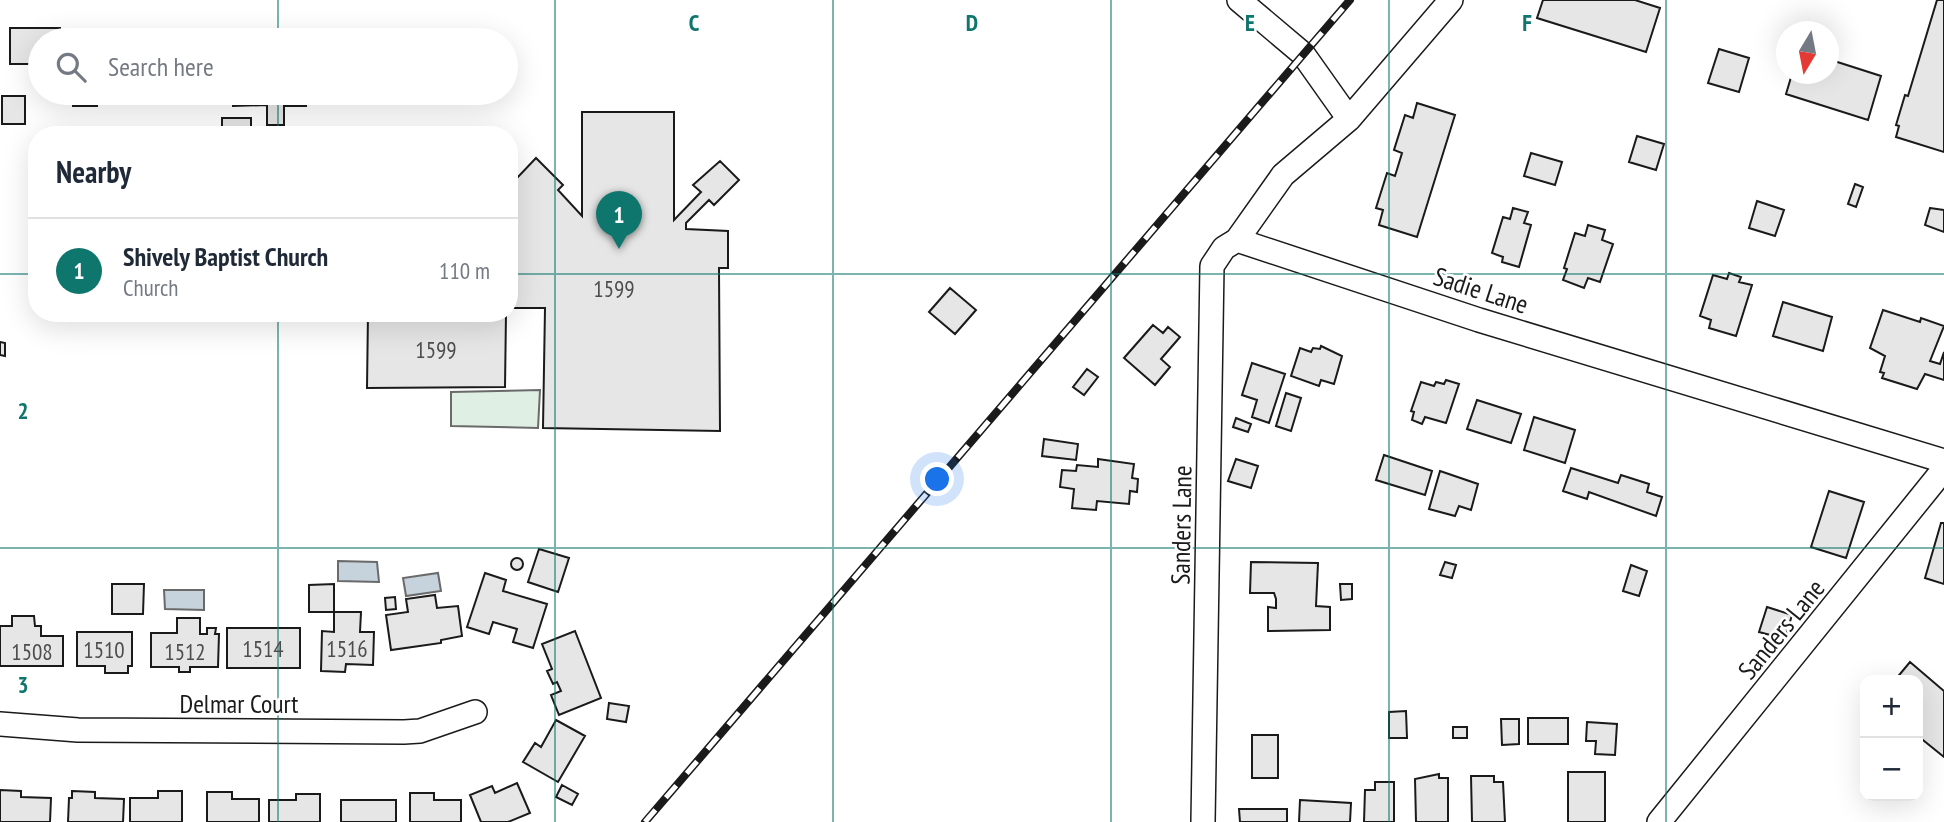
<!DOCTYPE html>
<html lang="en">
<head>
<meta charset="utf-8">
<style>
  body { margin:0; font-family:"PT Sans Narrow",sans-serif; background:#f6f6f7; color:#1f2937 }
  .controls { position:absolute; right:21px; bottom:21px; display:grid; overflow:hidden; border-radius:14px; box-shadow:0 7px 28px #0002 }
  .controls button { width:63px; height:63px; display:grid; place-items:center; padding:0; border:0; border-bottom:2px solid #e0e1e3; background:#fff; color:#1f2937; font:35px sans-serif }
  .compass { position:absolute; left:1776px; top:21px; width:63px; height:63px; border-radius:50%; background:#fff; box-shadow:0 7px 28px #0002; rotate:190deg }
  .you { position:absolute; left:938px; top:480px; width:24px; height:24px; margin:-18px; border:5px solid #fff; border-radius:50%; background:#1a73e8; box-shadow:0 0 0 10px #1a73e833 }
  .badge { display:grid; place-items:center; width:46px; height:46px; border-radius:50%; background:#0f766e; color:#fff; font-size:23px; font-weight:700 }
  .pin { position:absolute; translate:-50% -58px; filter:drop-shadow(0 2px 4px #0008) }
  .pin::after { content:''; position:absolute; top:37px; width:24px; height:21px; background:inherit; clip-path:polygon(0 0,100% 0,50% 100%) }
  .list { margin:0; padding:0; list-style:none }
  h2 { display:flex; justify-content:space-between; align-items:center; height:91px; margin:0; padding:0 28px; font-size:30px }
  h2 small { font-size:23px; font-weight:400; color:#747a83 }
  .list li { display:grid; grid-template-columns:46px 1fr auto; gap:21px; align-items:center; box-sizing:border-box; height:105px; padding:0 28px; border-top:2px solid #e0e1e3 }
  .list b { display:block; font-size:26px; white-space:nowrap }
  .list p { margin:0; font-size:23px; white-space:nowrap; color:#747a83 }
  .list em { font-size:23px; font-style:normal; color:#747a83 }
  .icon { flex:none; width:38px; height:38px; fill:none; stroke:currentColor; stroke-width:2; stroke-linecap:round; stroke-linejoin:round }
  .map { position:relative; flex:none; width:1944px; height:822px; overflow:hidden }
  .search { position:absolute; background:#fff; box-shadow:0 7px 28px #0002; left:28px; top:28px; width:490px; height:77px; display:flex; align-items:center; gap:18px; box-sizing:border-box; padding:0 24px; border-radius:38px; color:#747a83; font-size:26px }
  .panel { position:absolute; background:#fff; box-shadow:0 7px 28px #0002; left:28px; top:126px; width:490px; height:196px; border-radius:28px }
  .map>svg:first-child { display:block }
  .green { fill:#e0efe3; stroke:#6a6a6a; stroke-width:2 }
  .water { fill:#c6d2dc; stroke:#6a6a6a; stroke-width:2 }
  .building { fill:#e6e6e6; stroke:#1a1a1a; stroke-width:2 }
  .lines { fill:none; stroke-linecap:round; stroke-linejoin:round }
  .minor-casing { stroke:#1a1a1a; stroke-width:26 }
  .minor { stroke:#fff; stroke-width:23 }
  .rail-casing { stroke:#1a1a1a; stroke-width:8 }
  .rail { stroke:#fff; stroke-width:5; stroke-dasharray:16; stroke-linecap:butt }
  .grid { fill:none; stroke:#0f766e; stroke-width:2; stroke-opacity:0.55 }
  .labels { text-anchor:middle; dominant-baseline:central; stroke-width:5; stroke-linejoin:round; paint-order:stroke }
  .number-label { font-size:23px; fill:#4d4d4d }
  .street-label { font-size:26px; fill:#1a1a1a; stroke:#fff }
  .grid-label { font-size:23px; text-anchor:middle; font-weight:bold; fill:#0f766e; stroke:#fff; stroke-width:5; stroke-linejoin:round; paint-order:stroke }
</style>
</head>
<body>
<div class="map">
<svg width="1944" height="822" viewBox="0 0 1944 822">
  <rect width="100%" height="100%" fill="#fff"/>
  <path class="green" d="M540,390L538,428L451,426V392Z"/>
  <path class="water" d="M338,561L377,562L379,582L338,581Z
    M438,573L441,591L406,596L403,578Z
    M164,590H204V610L165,609Z"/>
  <path class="building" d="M1543,0H1635L1660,8L1646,52L1537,18Z
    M1937,0H1944V152L1896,137L1899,126L1896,125L1905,95L1908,96Z
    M10,28H60V40H40V64H10Z
    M1719,49L1749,58L1739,92L1708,83Z
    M1828,59L1881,76L1868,120L1786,94L1792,74H1828Z
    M73,93H97V106H73Z
    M233,93H306V106H284V125H267V105L233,106Z
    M2,96H25V124H2Z
    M1417,103L1455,115L1417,237L1379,225L1383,210L1376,208L1387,173L1395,176L1402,153L1394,150L1405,115L1413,118Z
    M582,112H674V220L701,192L693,185L720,161L739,180L714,205L709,200L686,223V229L728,231V268H719L720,431L543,428L545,308H509V176L518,177L536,158L563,185L558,190L582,216Z
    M222,118H251V135H222Z
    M1637,136L1664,144L1656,170L1629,162Z
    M1531,153L1562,162L1555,185L1524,176Z
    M1855,184L1863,187L1856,207L1848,204Z
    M1757,201L1784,210L1775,236L1749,228Z
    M1513,208L1528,212L1524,223L1531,225L1519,267L1502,262L1503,257L1492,253L1503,217L1510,219Z
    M1930,208L1944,210V232L1925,225Z
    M1588,225L1605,230L1602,240L1613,244L1600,282L1588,278L1584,288L1563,280L1567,269L1564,268L1575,233L1585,236Z
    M1729,273L1741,277L1739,282L1752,285L1736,336L1709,328L1711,320L1700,316L1713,275L1727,279Z
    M950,288L976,310L955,334L929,312Z
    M1783,302L1832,317L1823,351L1773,336Z
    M1883,310L1920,322L1921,318L1944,326L1930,361L1940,364L1944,352V380L1925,374L1917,389L1882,378L1884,373L1880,372L1885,356L1870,348Z
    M368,313H506L505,387L367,388Z
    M1153,325L1163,333L1168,327L1180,337L1161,359L1170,367L1155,385L1124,358Z
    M0,342L5,343V356L0,355Z
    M1321,346L1342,356L1334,384L1321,380L1319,386L1291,376L1300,348L1311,352L1313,348L1320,349Z
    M1252,363L1285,374L1269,423L1252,417L1257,400L1242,395Z
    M1087,369L1098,377L1084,395L1073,387Z
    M1446,380L1459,384L1446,423L1425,417L1422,424L1412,420L1414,412L1411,411L1421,382L1434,386L1436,382L1444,384Z
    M1286,393L1301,398L1291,431L1276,426Z
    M1477,400L1521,414L1511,443L1467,429Z
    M1534,417L1575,430L1565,463L1524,450Z
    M1236,418L1251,424L1248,432L1233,427Z
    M1044,439L1078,444L1076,460L1042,456Z
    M1384,455L1432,471L1425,495L1376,480Z
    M1098,459L1134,464L1132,478L1138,479L1137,492L1130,491L1129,504L1097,501L1096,510L1072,508L1074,489L1060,487L1062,470L1076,471L1077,465L1098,467Z
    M1236,459L1258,466L1251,488L1228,481Z
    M1571,468L1618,483L1621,475L1649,484L1647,492L1662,497L1656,516L1589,492L1587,499L1563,491Z
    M1440,471L1478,484L1471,510L1459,506L1455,516L1429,509Z
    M1829,491L1864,502L1846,558L1811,547Z
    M1941,523H1944V584L1925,578Z
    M539,549L569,558L558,592L528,582Z
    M511 564a6 6 0 1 1 12 0a6 6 0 1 1-12 0Z
    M1251,562L1318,563L1316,606L1330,607V630L1268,631V607L1276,608V599L1274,593H1250Z
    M1445,562L1456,565L1452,578L1440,575Z
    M1631,565L1647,571L1639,596L1623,591Z
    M485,573L506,580L503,591L547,604L533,648L513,642L517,629L493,622L489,634L467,627Z
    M112,584H144L143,614H112Z
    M334,584V612H309V585Z
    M1340,584H1352V599L1341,600Z
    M435,595L437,608L458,606L462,636L441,640V643L391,650L386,615L408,612L406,599Z
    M395,597L396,609L386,610L385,598Z
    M1767,607L1792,615L1785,639L1759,632Z
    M334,612H361L360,632H374L373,665L346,664L345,672L321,671L322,631L334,632Z
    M12,616H34L35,626H41V636H63V666H0V626H12Z
    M177,618H200V634H207V628H216L215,634H219L218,667H190V672H179V667H151V633H177Z
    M227,628H300V668H227Z
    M575,631L601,698L559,715L551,695L561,691L557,682L553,684L547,671L552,669L542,644Z
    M77,632H132V666H128V673H105V666H77Z
    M1910,662L1944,691V757L1918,736V680H1895Z
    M609,703L629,706L626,722L607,719Z
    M1406,711L1407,738H1389V712Z
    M1528,718H1568V744H1528Z
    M1501,719H1519V744L1502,745Z
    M556,720L585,736L558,782L523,762L535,743L541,747Z
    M1587,722L1617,724L1615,755L1595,754L1596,741H1586Z
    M1453,727H1467V738H1453Z
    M1252,735H1278V778H1252Z
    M1568,772H1605V822H1568Z
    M1439,774V778H1448V822H1416L1415,779Z
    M1471,776H1494V782H1503L1505,822H1472Z
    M1375,782H1394V822H1364L1365,790H1375Z
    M517,783L530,813L508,822H481L470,795L492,786L495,793Z
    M562,785L578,794L572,805L556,797Z
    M0,790L21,791V797L51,798L50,822H0Z
    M72,791L95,792V798L124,799L123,822H68L69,798H72Z
    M158,791H182V822H130V798H158Z
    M207,792H232V799H259V822H207Z
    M410,793H434V800H461V822H410Z
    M296,794H320V822H269V800H296Z
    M341,800H396V822H341Z
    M1300,800L1351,803L1350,822H1299Z
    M1239,809H1287V822H1240Z"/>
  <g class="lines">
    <g class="minor-casing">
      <path id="minor" d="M1239,0L1303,54L1349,119
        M1237,240L1479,320L1944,461
        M0,724L78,730L404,732L420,731L475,712
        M1203,822L1212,266L1224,248L1237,240L1283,175L1349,119L1451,0
        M1659,822L1944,469"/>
    </g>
    <use href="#minor" class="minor"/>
    <g class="rail-casing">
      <path id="rail" d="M645,822L1350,0"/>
    </g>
    <use href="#rail" class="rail"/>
  </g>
  <path class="grid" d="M278,0V40M555,0V822M833,0V822M1111,0V822M1389,0V822M1666,0V822M278,93V135M0,274H37M509,274H1944M278,313V822M0,548H1944"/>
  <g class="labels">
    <g class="number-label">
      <text x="614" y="288">1599</text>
      <text x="436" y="349">1599</text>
      <text x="263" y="648">1514</text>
      <text x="347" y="648">1516</text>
      <text x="104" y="649">1510</text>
      <text x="32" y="651">1508</text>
      <text x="185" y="651">1512</text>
    </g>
    <g class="street-label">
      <text transform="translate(1481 290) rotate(18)">Sadie Lane</text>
      <text transform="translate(1181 525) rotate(-89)">Sanders Lane</text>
      <text transform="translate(1781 629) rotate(-51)">Sanders Lane</text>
      <text x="239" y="703">Delmar Court</text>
    </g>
  </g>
  <g class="grid-label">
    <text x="694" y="31">C</text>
    <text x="972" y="31">D</text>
    <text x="1250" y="31">E</text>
    <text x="1527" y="31">F</text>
    <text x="23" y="419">2</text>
    <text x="23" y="693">3</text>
  </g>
</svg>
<div class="controls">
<button>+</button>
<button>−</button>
</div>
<svg class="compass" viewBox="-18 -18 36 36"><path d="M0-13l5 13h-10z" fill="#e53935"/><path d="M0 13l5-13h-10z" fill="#747a83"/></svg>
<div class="you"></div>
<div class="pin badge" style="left:619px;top:249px">1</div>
<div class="search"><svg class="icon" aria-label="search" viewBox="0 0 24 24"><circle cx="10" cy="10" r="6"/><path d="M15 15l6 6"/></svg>Search here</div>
<section class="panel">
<h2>Nearby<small></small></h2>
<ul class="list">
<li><span class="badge">1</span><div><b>Shively Baptist Church</b><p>Church</p></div><em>110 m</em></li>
</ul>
</section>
</div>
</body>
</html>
